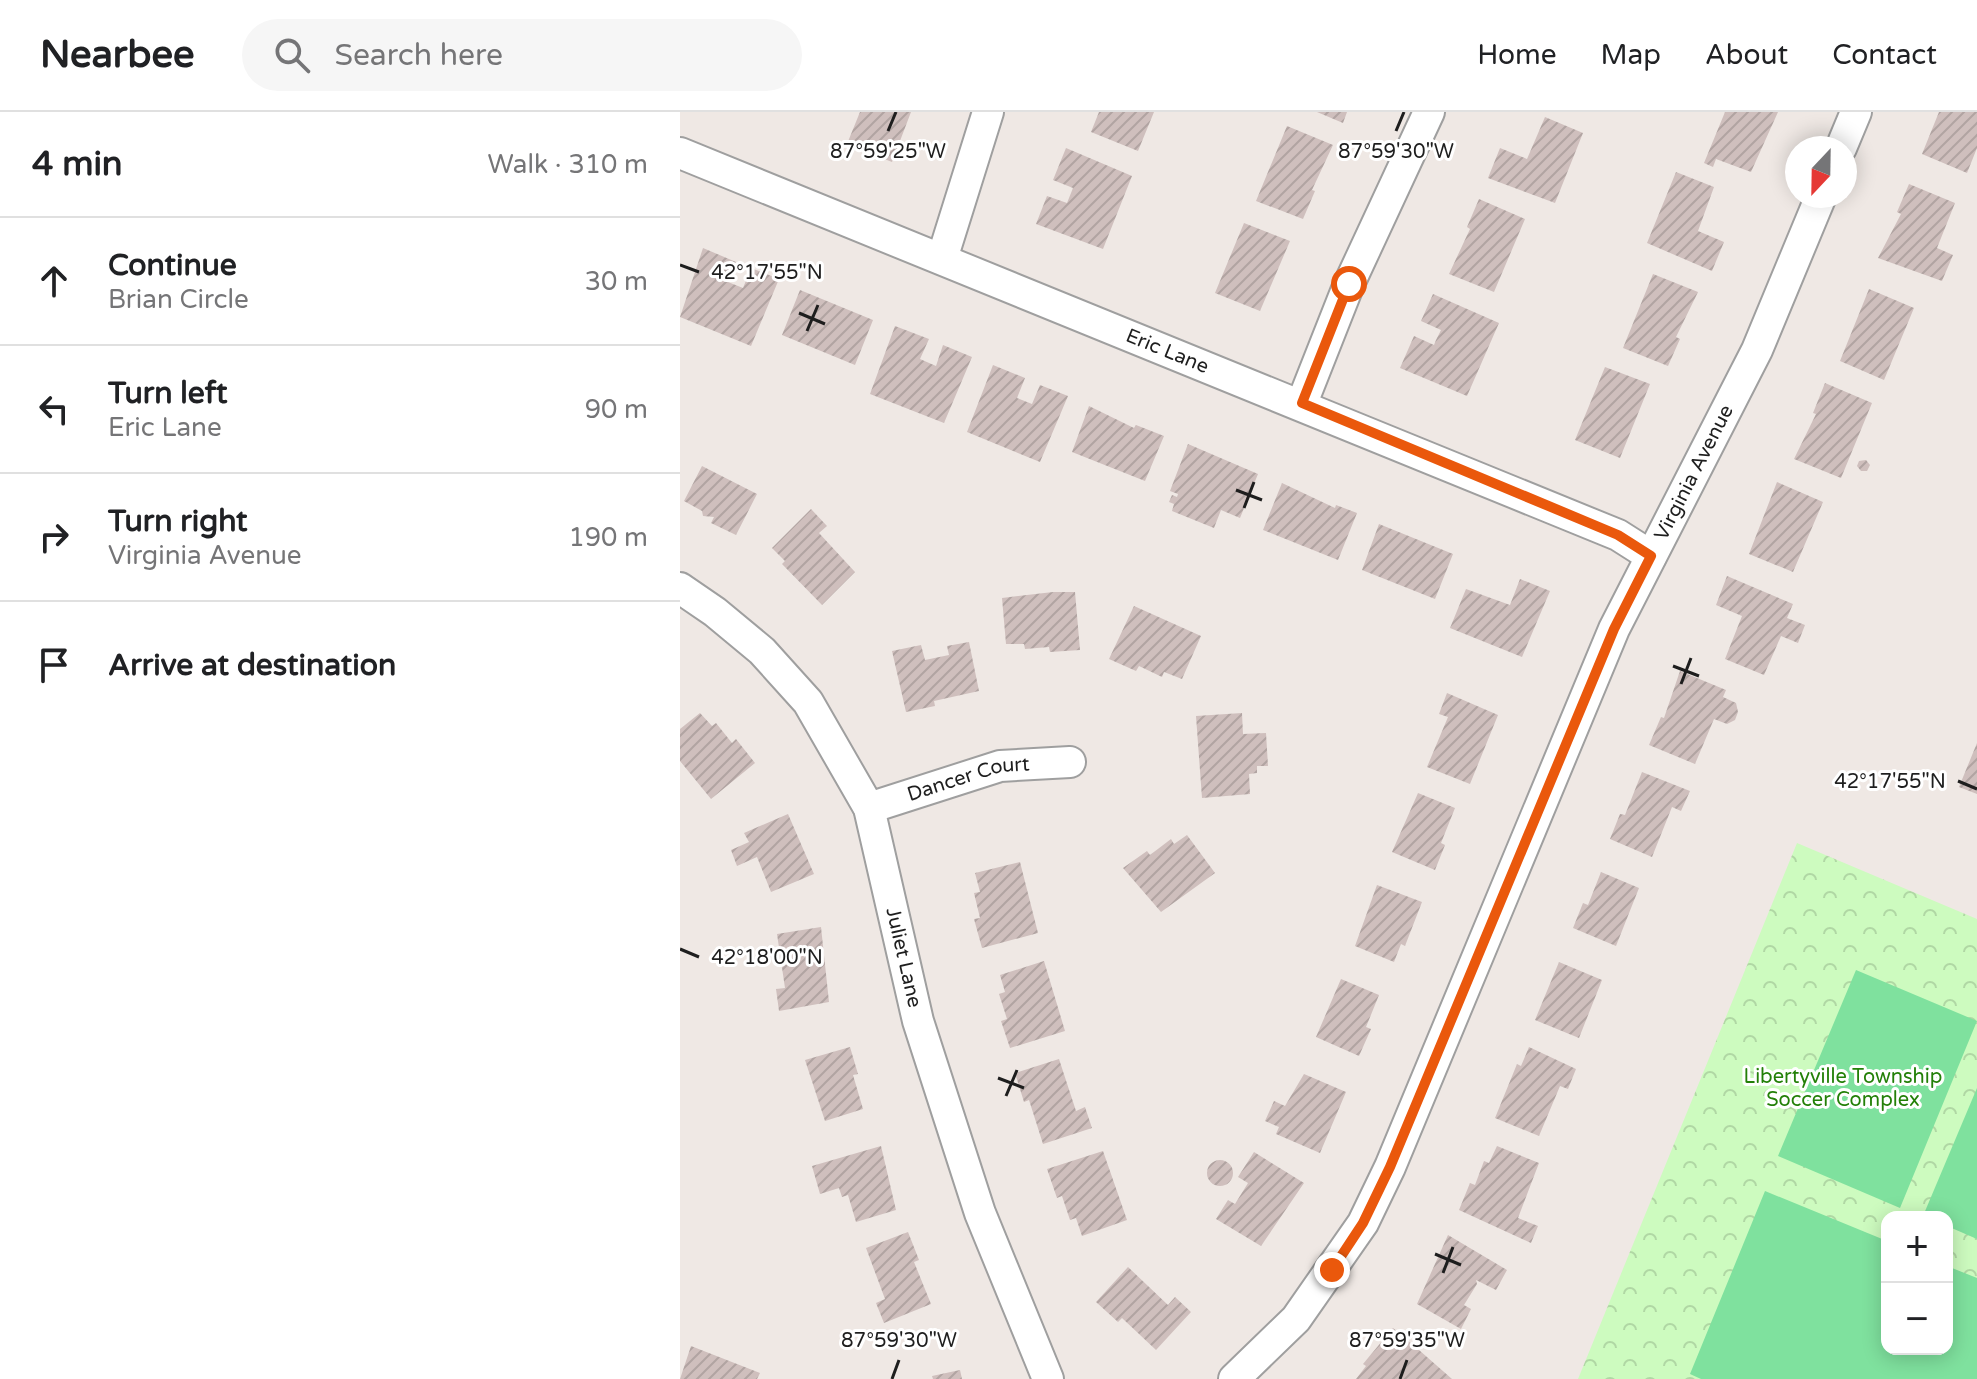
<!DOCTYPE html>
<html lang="en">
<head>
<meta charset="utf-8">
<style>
  body { margin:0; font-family:"Varela Round",sans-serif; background:#f6f6f6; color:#202124 }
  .controls { position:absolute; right:24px; bottom:24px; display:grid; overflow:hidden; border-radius:16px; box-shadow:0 4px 20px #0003 }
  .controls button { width:72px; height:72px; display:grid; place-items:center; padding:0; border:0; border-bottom:2px solid #e0e0e0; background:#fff; color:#202124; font:40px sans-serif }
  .compass { position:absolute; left:1105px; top:24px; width:72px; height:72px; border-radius:50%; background:#fff; box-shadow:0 4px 20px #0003; rotate:202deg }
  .stop { position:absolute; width:24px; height:24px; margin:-18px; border:6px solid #ea580c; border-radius:50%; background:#fff }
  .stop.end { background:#ea580c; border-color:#fff; box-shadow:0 2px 8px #0008 }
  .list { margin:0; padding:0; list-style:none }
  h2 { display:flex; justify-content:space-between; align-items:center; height:104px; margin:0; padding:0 32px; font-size:34px }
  h2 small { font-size:26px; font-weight:400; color:#757577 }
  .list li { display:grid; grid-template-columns:52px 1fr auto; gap:24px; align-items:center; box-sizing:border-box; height:128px; padding:0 32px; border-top:2px solid #e0e0e0 }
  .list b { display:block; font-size:30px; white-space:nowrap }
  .list p { margin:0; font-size:26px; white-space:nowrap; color:#757577 }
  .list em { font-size:26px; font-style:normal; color:#757577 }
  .icon { flex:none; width:44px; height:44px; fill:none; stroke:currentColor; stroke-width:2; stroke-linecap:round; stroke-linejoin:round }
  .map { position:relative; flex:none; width:1297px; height:1267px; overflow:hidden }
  header { display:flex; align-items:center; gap:48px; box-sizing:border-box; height:112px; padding:0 40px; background:#fff; border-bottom:2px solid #e0e0e0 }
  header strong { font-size:38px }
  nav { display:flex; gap:44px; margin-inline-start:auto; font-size:28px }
  .search { width:560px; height:72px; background:#f6f6f6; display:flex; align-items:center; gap:20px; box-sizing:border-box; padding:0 28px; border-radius:44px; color:#757577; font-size:30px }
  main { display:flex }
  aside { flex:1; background:#fff }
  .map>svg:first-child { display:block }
  .park { fill:url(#park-crowns); fill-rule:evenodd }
  .pitch { fill:#7fe19e }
  .building { fill:url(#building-hatch) }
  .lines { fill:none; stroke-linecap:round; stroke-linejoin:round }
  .street-casing { stroke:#9f9f9f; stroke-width:34 }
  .street { stroke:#fff; stroke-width:30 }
  .route { stroke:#ea580c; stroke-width:10 }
  .ticks { fill:none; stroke:#1e1e1e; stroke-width:3 }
  .labels { text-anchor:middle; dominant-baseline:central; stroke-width:6; stroke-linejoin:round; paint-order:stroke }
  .street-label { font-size:20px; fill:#1e1e1e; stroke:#fff }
  .park-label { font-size:20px; fill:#238008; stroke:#fff }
  .ticks-label { font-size:20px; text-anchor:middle; fill:#1e1e1e; stroke:#fff; stroke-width:6; stroke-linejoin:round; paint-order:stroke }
</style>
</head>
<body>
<header>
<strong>Nearbee</strong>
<div class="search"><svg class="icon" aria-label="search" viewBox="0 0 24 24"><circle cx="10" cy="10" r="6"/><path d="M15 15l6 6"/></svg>Search here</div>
<nav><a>Home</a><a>Map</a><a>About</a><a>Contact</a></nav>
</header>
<main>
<aside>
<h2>4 min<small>Walk · 310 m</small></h2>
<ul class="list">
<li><svg class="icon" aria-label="ahead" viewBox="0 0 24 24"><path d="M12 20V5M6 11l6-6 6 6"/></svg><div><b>Continue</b><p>Brian Circle</p></div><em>30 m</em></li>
<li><svg class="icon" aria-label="left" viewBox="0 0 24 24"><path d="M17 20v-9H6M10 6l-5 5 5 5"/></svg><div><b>Turn left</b><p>Eric Lane</p></div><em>90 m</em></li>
<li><svg class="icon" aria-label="right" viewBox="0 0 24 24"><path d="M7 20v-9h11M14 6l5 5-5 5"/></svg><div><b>Turn right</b><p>Virginia Avenue</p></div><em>190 m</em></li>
<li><svg class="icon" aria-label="arrive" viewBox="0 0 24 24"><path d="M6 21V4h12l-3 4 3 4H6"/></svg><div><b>Arrive at destination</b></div></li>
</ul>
</aside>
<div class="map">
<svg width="1297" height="1267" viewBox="0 0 1297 1267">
  <defs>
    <pattern id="park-crowns" width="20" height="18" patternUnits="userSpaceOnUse" patternTransform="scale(2)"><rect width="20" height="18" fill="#cdfbbf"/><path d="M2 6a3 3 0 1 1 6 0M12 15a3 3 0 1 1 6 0" fill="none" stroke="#b0d7a4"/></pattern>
    <pattern id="building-hatch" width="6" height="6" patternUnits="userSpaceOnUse" patternTransform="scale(2)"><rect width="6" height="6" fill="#cfbfbd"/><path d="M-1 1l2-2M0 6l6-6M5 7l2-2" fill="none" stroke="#b1a4a2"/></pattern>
  </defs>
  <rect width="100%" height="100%" fill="#efe8e4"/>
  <path class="park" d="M1117,731L1297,807V1267H898ZM1207,1105H1267V1237H1207Z"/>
  <path class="pitch" d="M1176,858L1297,909L1220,1096L1098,1044Z
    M1297,976V1127L1267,1114V1105L1243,1104Z
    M1085,1079L1207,1129V1237H1267V1154L1297,1166V1267H1021L1010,1262Z"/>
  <path class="building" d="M180,0H231L212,50L167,32Z
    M419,0H474L458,39L411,20Z
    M637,0H667L663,11Z
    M1045,0H1098L1071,60L1036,47L1033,55L1024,51Z
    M1259,0H1297V36L1287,61L1242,42Z
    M865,5L903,21L875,91L808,66L820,36L847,47Z
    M607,14L653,33L632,78L635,79L623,107L576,89Z
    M386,36L452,64L423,137L356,112L367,84L387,91L393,76L373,68Z
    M996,60L1034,75L1018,119L1044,130L1032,159L967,131Z
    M1229,72L1275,91L1257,136L1273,143L1262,169L1198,146L1221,102L1217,100Z
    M799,87L845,107L814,180L769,162L790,117L787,115Z
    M564,111L610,129L580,199L535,181Z
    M23,136L56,150L48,170L63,176L71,156L99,167L71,234L0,205Z
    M973,162L1018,180L996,225L1000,227L988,254L943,236Z
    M1189,177L1234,196L1204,268L1160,249Z
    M120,178L193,208L175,253L102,223Z
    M753,182L819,211L787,284L720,256L734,224L754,233L756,228L761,218L741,209Z
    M215,214L249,227L240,247L256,254L263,233L292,245L264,311L190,282Z
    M313,253L345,266L337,286L352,292L360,273L388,284L360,350L287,320Z
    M925,255L970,272L940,346L895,328Z
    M1145,271L1192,291L1161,366L1114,347L1136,302L1133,301Z
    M409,294L454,316L456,313L484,324L465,369L392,340Z
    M508,332L578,362L560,406L541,398L534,416L492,399L494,392L489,390L492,383L497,385L498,382L490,379Z
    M1186,348L1190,353L1187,359H1181L1177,354L1179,349Z
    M22,354L77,382L56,423L31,411L34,405L23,404L22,399L4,389Z
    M1097,370L1143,390L1113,460L1069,442Z
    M602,371L655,396L656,393L677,401L658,448L583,418Z
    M131,397L147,414L139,421L175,460L142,493L102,452L105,449L92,436Z
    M699,412L773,442L755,487L682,458Z
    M1047,464L1113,492L1107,506L1125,513L1118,531L1101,524L1084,563L1045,547L1062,504L1036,493Z
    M840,467L870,479L842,545L770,516L786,477L830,493Z
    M373,480H395L400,538L370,540L369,535L345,537L344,532H326L322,486Z
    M454,494L521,524L502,567L484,560L482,565L459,554L456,559L429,547Z
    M289,530L299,579L254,589L255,594L226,600L212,539L241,533L245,548L269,543L267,534Z
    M1000,559L1046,578L1043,585L1056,591L1058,600L1055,608L1047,612L1034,607L1015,652L969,633L981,605L984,606Z
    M767,581L818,603L790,672L747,655L768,605L759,602Z
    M20,601L32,614L36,611L52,631L56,627L75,651L31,687L0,649V617Z
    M562,601L563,622L586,621L588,654H577V661L569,662L570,682L522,686L516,604Z
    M1297,631V682L1279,675Z
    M962,660L1010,679L1001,699L992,695L972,745L930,727L940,702L945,703Z
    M738,681L775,696L761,731L765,733L755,758L712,740Z
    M108,702L134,762L91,780L77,745L57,754L51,738L69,730L64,721Z
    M507,723L535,761L481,800L443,756L467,739L470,743L491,727L494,732Z
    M340,750L358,821L302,836L294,807L300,806L294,781L300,780L295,761Z
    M921,760L959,776L936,834L893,816L903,791L908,793Z
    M697,773L742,790L725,834L721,832L714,850L675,834Z
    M141,815L149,890L99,899L96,877L105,876L97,822Z
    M364,849L385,919L330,936L321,909L327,907L319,882L325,880L320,863Z
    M879,850L922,868L899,926L855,908Z
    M661,867L699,883L686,915L691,917L679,944L636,925Z
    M170,935L178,962L173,963L183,997L145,1009L125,948Z
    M849,935L896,957L888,977L880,974L859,1024L815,1006L837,952L841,954Z
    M379,947L396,999L405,995L412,1016L363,1032L349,988L344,990L335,961Z
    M624,962L666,980L640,1041L596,1022L599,1015L585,1009L594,989L605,994Z
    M201,1034L216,1098L176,1110L168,1083L162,1085L159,1076L140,1082L132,1054Z
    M817,1034L859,1051L838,1106L858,1114L851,1131L779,1098L790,1071L795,1073L804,1049L809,1051Z
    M423,1039L447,1108L402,1124L396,1106L390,1108L382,1084L377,1086L367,1057Z
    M574,1040L624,1071L581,1134L536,1107L548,1088L555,1092L568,1071L558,1065Z
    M527 1061a13 13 0 1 1 26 0a13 13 0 1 1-26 0Z
    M228,1120L239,1148L234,1150L251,1192L204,1211L196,1191L205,1187L186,1136Z
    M768,1123L827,1158L816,1178L796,1168L797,1172L784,1193L791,1197L781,1217L737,1192Z
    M448,1155L488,1193L495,1185L511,1200L476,1238L442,1206L438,1210L416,1190Z
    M713,1216L739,1238L772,1267H676L686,1254L683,1252Z
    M11,1234L80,1261L77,1267H0Z
    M280,1258L282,1267H253L252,1264Z"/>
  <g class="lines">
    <g class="street-casing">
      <g id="street">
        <path d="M1161,36L1176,0"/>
        <path id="s1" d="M0,41L938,423L971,444"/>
        <path d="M262,147L308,0"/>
        <path d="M622,291L669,172L749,0"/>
        <path id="s2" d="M0,476L35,500L82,539L128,590L189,696L238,909L300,1101L368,1267"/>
        <path id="s3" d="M189,696L320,654L390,650"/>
        <path id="s4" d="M554,1267L616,1207L683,1111L710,1055L934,517L1077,238L1141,84"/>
      </g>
    </g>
    <use href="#street" class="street"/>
  </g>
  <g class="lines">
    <path class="route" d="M652,1158L683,1111L710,1055L934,517L971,444L938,423L622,291L669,172"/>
  </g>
  <path class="ticks" d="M208,19L216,0M716,19L724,0M0,153L19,160M119,201L145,212M127,219L138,193M556,378L582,388M564,396L574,370M993,554L1019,564M1001,572L1011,546M1278,669L1297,677M0,837L19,845M318,966L344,976M326,984L337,958M755,1142L781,1153M763,1161L773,1135M212,1267L219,1248M720,1267L727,1248"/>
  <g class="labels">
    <g class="street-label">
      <text stroke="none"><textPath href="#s1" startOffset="526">Eric Lane</textPath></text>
      <text stroke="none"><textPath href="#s4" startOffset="1024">Virginia Avenue</textPath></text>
      <text stroke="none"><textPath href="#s3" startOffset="104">Dancer Court</textPath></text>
      <text stroke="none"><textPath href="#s2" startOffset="448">Juliet Lane</textPath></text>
    </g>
    <g class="park-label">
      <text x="1163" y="965">Libertyville Township<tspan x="1163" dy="23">Soccer Complex</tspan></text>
    </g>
  </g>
  <g class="ticks-label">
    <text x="208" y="46">87°59'25"W</text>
    <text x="716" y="46">87°59'30"W</text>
    <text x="87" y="167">42°17'55"N</text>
    <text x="1210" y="676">42°17'55"N</text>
    <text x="87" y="852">42°18'00"N</text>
    <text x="219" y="1235">87°59'30"W</text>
    <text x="727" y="1235">87°59'35"W</text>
  </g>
</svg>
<div class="controls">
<button>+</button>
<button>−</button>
</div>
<svg class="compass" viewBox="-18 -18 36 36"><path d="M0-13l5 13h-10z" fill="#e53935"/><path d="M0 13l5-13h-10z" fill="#757577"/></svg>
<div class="stop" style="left:669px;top:172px"></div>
<div class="stop end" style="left:652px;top:1158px"></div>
</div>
</main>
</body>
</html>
